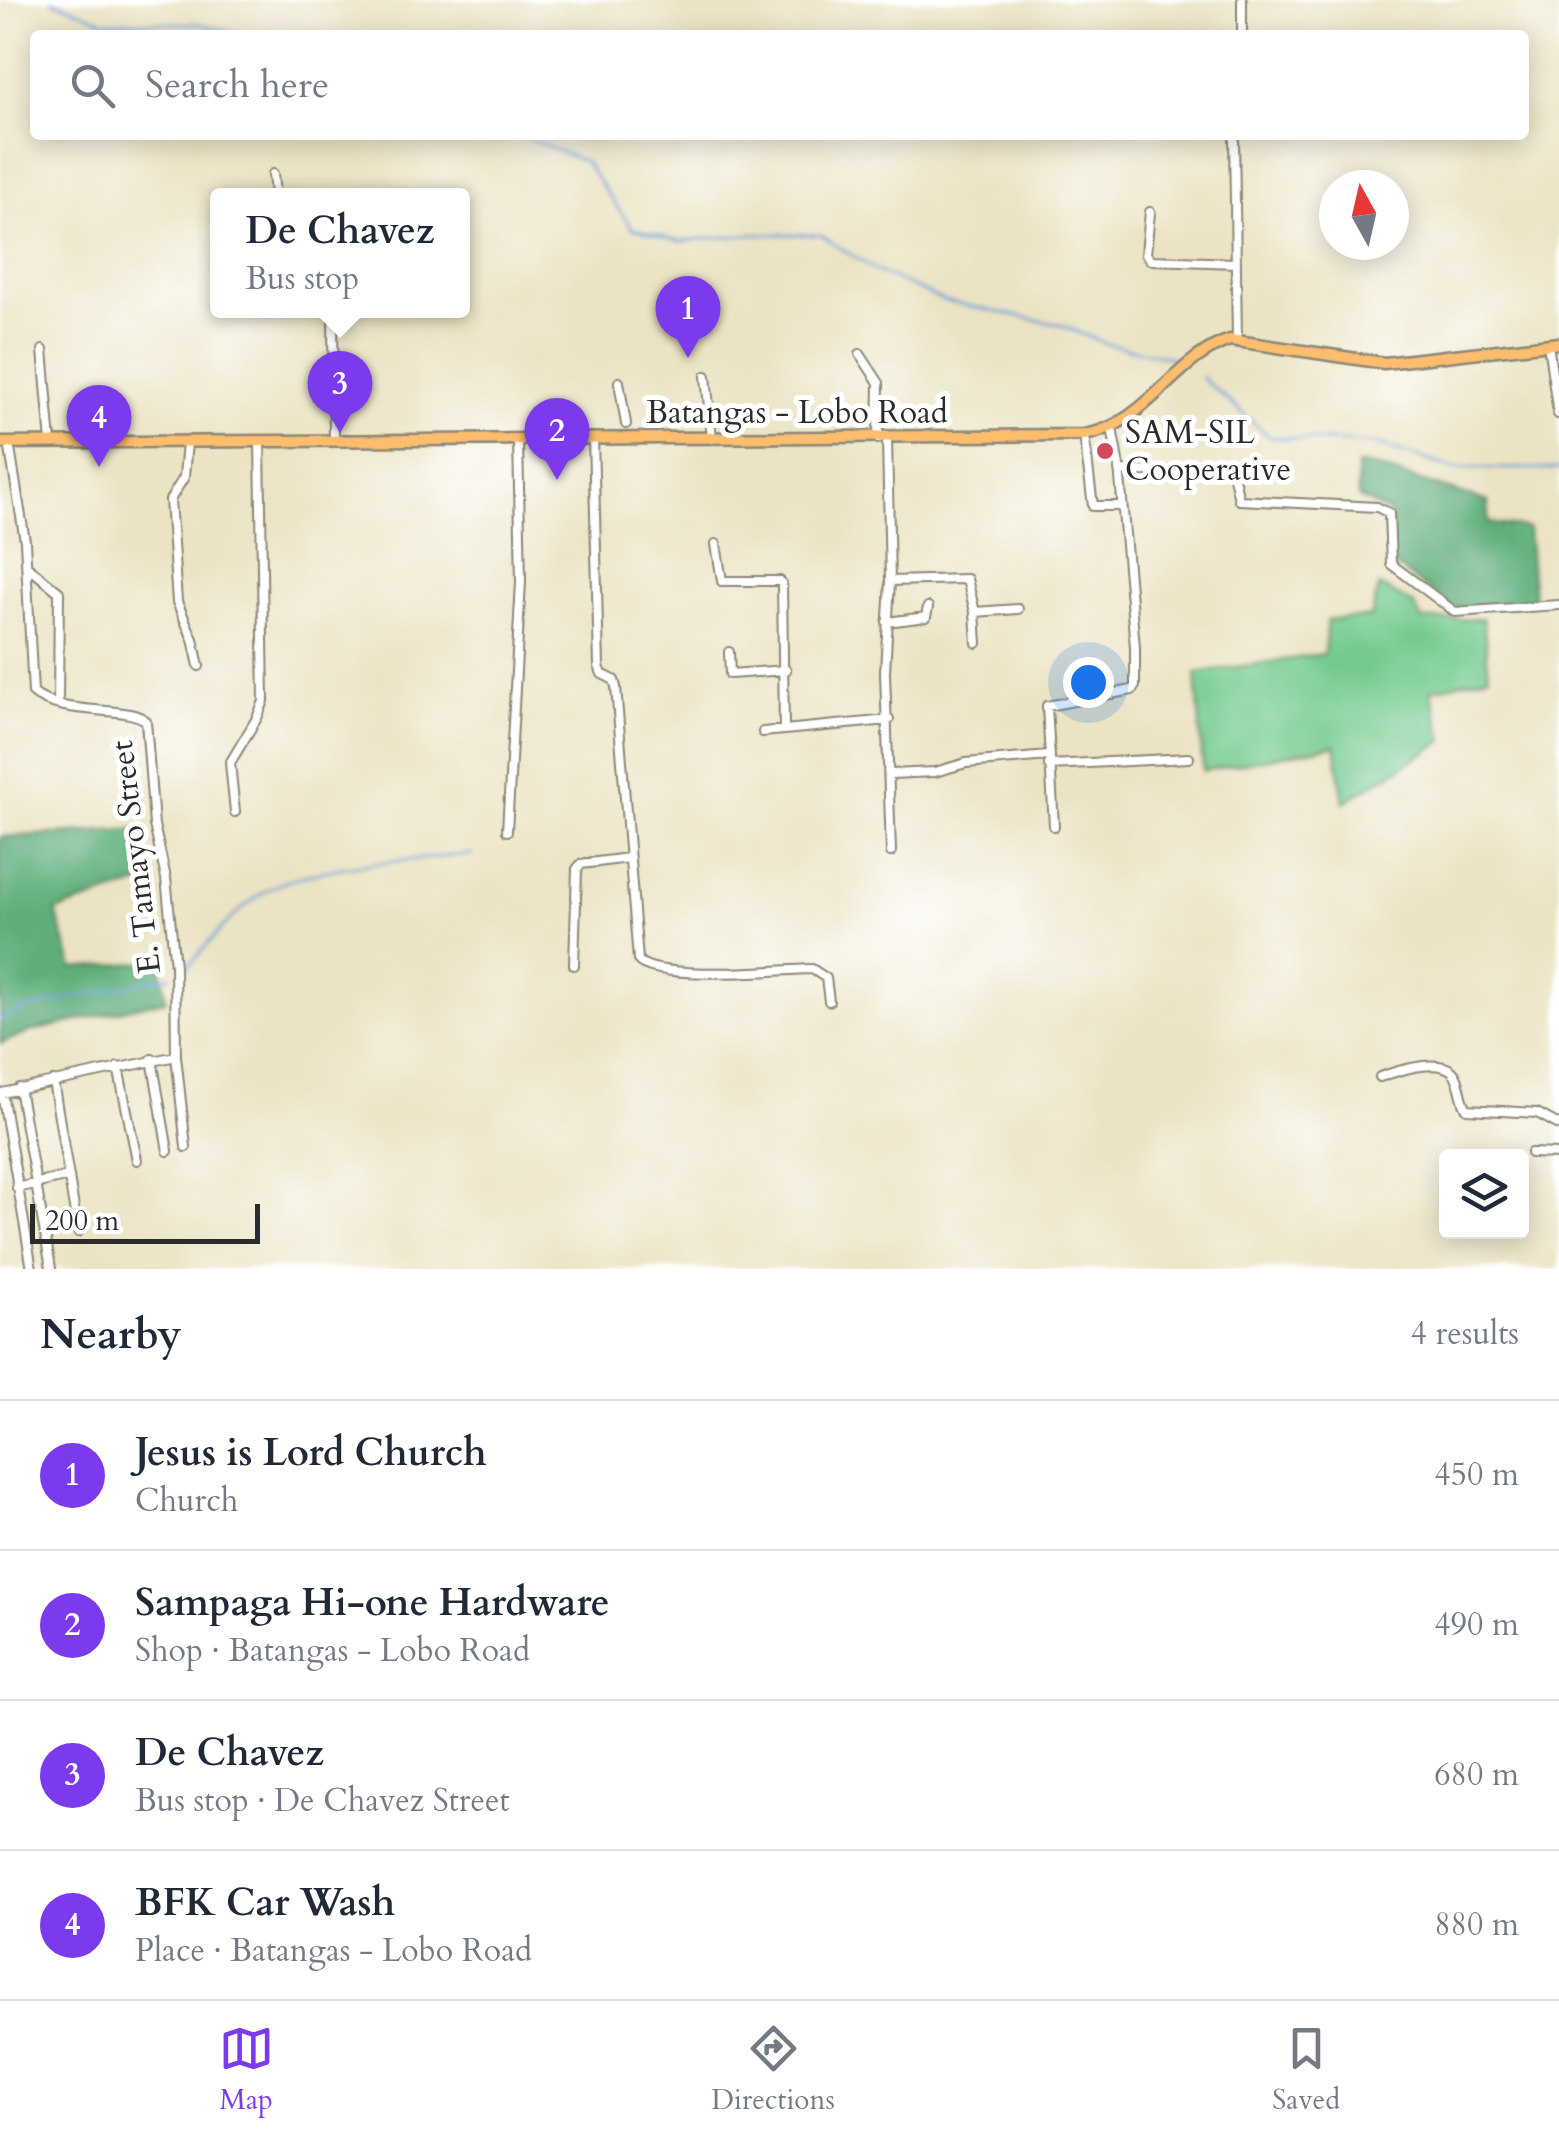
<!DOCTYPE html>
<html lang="en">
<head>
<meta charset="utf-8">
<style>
  body { margin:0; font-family:Cardo,serif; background:#f6f6f7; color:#1f2937 }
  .controls { position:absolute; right:30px; bottom:30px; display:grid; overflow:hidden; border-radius:10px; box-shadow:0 5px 25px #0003 }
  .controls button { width:90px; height:90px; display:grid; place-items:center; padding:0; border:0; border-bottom:2px solid #e0e1e3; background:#fff; color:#1f2937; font:50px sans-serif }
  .compass { position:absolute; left:1319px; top:170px; width:90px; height:90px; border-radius:50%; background:#fff; box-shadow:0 5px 25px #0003; rotate:352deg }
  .scale { position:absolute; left:30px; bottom:25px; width:230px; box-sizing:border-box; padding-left:10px; border:5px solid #2b2b2b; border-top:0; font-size:28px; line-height:35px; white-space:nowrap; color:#2b2b2b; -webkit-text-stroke:8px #fff; paint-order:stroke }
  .you { position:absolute; left:1088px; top:682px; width:35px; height:35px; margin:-25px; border:8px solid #fff; border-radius:50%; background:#1a73e8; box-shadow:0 0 0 15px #1a73e833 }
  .badge { display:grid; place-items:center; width:65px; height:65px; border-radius:50%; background:#7c3aed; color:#fff; font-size:32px; font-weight:700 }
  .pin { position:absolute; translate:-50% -82px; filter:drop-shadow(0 2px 5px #0008) }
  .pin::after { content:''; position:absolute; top:52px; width:35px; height:30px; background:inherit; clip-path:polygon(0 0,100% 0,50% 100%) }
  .popup { position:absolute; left:210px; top:188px; width:260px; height:130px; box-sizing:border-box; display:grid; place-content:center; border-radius:10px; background:#fff; filter:drop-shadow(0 2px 8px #0005); font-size:32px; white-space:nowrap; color:#747a83 }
  .popup b { font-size:38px; color:#1f2937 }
  .popup::after { content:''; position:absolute; left:50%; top:100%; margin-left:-20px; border:20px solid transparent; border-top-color:#fff }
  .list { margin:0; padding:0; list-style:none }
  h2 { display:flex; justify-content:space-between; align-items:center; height:130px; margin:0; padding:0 40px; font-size:42px }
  h2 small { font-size:32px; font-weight:400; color:#747a83 }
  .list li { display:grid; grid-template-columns:65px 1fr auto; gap:30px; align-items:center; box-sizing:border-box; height:150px; padding:0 40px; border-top:2px solid #e0e1e3 }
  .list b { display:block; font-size:38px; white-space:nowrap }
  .list p { margin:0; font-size:32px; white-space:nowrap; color:#747a83 }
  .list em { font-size:32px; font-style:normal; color:#747a83 }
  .icon { flex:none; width:55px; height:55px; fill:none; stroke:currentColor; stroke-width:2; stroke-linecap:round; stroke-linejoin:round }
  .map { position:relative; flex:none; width:1559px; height:1269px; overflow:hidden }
  .search { position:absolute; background:#fff; box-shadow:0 5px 25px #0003; left:30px; right:30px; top:30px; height:110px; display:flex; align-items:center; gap:25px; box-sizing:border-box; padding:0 35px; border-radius:10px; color:#747a83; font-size:38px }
  .sheet { height:730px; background:#fff }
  nav { display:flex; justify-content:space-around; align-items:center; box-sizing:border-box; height:140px; border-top:2px solid #e0e1e3; background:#fff; font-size:28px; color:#747a83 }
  nav a { display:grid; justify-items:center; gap:5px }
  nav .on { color:#7c3aed }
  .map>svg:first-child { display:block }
  .green { fill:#73ca8f; stroke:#4f7a5d; stroke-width:2.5 }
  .forest { fill:#5eae7a; stroke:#446c52; stroke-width:2.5 }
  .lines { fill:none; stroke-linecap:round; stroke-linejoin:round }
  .stream { stroke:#699ed5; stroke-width:2.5 }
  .minor-casing { stroke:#8b8777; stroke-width:12 }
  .major-casing { stroke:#8b8777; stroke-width:15 }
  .minor { stroke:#fff; stroke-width:8 }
  .major { stroke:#fcbd6e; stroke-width:10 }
  .poi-dot { fill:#d1495b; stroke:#fff; stroke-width:4 }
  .labels { text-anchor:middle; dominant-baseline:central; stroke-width:10; stroke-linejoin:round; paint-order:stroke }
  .street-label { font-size:32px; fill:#2b2b2b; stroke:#fff }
  .poi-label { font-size:32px; fill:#2b2b2b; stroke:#fff; text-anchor:start }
</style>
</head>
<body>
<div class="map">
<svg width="1559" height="1269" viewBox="0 0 1559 1269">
  <rect width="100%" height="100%" fill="#fff"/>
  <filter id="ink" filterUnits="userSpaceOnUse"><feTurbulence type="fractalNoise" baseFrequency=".01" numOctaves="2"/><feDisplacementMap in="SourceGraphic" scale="20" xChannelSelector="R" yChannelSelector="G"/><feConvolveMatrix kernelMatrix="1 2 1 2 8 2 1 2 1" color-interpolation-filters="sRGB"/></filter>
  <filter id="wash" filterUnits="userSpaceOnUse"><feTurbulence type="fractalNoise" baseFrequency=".0048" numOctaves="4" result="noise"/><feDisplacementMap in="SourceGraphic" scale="40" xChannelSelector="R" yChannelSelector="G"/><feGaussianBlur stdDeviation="2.25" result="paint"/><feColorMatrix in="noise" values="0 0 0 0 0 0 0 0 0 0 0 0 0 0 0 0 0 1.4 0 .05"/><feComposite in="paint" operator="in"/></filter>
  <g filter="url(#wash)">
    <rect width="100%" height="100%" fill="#ebe3c3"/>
    <path class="green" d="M1379,586L1414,605L1422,620L1483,619L1489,675L1431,690L1444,741L1344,802L1335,745L1203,771L1196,673L1324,654L1327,620L1371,617Z"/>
    <path class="forest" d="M1357,465L1372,466L1488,502V523L1528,528L1534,601L1455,609L1392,564L1389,513L1358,497Z
      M140,829L152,880L56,911L73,968L160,961L166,1000L29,1032L0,1044V837Z"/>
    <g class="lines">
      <path class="stream" d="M52,0L104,21L200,24L243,35
        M520,135L585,162L632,228L680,241L759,234L820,235L877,271L944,301L1061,325L1104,343L1177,359
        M1201,377L1270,437L1376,444L1453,468L1559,469
        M180,971L188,967C212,939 234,911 266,891C313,863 415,861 472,854
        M0,1020L22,1010L171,976"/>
    </g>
  </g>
  <g filter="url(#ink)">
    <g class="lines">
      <g class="minor-casing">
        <path id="minor" d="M1242,0V35
          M1234,135L1237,339
          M273,174L275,195
          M1150,212L1146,254L1151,260L1236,263
          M333,310L334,441
          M1548,344L1558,414
          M43,350L51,443
          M860,354L879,383L878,439
          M706,376L712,439
          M619,382L626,424
          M1084,435L1093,506H1121
          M593,438L599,666L602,674L614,680L616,687L638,960C654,981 781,970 812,969L826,978L829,1001
          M887,439L890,581L885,672L891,852
          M187,442L184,477L170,500L177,602L193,639L199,666
          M9,443L25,541L33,693C61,717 130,705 146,721L154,825L166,878L175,966L176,1056L186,1147
          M1119,471L1230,472L1234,477L1239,500L1377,507L1389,513L1391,564L1455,612L1559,605
          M716,544L722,581H780L782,584L784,728
          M27,566L59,592L58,704
          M890,581L967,579L975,612L977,643
          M975,612L1018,609
          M887,622L926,617L928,607
          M729,652L730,674L786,670
          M763,732L889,720
          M1049,765L1189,758
          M891,774L935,772L966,763L1048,756
          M235,812L230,763L257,718L264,701L260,442
          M1054,826L1047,706L1132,690L1135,686V647L1119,466L1112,428
          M507,831L521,582L518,439
          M574,965L577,869L581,864L629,858
          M152,1059L168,1151
          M118,1067L137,1160
          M1380,1077C1397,1071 1436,1058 1452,1071C1461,1079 1460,1099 1467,1109L1537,1113L1559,1125
          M53,1081L78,1232
          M19,1088L51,1268
          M1531,1153L1559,1154
          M17,1188L69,1176
          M32,1269L2,1093L176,1056"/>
      </g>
      <g class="major-casing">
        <path id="major" d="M0,443L1084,435C1147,425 1174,358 1230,340L1384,363L1559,343"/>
      </g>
      <use href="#minor" class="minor"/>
      <use href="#major" class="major"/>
    </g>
  </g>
  <circle class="poi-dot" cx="1105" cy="451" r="10"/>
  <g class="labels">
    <g class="street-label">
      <text x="797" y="413">Batangas - Lobo Road</text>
      <text transform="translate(136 857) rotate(-97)">E. Tamayo Street</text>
    </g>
    <g class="poi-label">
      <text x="1125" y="433">SAM-SIL<tspan x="1125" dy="37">Cooperative</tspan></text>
    </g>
  </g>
</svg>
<div class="controls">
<button><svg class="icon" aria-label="layers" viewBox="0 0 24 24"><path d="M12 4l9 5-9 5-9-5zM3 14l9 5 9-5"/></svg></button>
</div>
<svg class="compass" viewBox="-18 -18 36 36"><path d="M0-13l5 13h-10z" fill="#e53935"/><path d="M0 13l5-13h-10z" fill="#747a83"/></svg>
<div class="scale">200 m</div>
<div class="you"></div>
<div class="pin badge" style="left:688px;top:358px">1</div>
<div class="pin badge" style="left:557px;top:480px">2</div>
<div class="pin badge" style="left:340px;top:433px">3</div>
<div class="popup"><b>De Chavez</b>Bus stop</div>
<div class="pin badge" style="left:99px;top:467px">4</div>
<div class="search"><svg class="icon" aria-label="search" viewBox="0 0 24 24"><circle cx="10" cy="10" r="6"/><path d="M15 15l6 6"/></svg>Search here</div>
</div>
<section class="sheet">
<h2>Nearby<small>4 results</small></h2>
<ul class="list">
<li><span class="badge">1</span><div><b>Jesus is Lord Church</b><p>Church</p></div><em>450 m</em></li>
<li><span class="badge">2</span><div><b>Sampaga Hi-one Hardware</b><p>Shop · Batangas - Lobo Road</p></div><em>490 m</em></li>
<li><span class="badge">3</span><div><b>De Chavez</b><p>Bus stop · De Chavez Street</p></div><em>680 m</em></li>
<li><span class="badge">4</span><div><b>BFK Car Wash</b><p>Place · Batangas - Lobo Road</p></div><em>880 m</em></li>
</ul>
</section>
<nav>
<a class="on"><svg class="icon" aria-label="map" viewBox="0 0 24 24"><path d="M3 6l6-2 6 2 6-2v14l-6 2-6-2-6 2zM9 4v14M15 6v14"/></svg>Map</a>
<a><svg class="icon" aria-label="directions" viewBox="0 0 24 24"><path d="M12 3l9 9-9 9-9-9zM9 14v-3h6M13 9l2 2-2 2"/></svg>Directions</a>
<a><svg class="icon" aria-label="saved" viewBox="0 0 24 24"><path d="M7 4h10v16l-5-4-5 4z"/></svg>Saved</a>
</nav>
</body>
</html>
